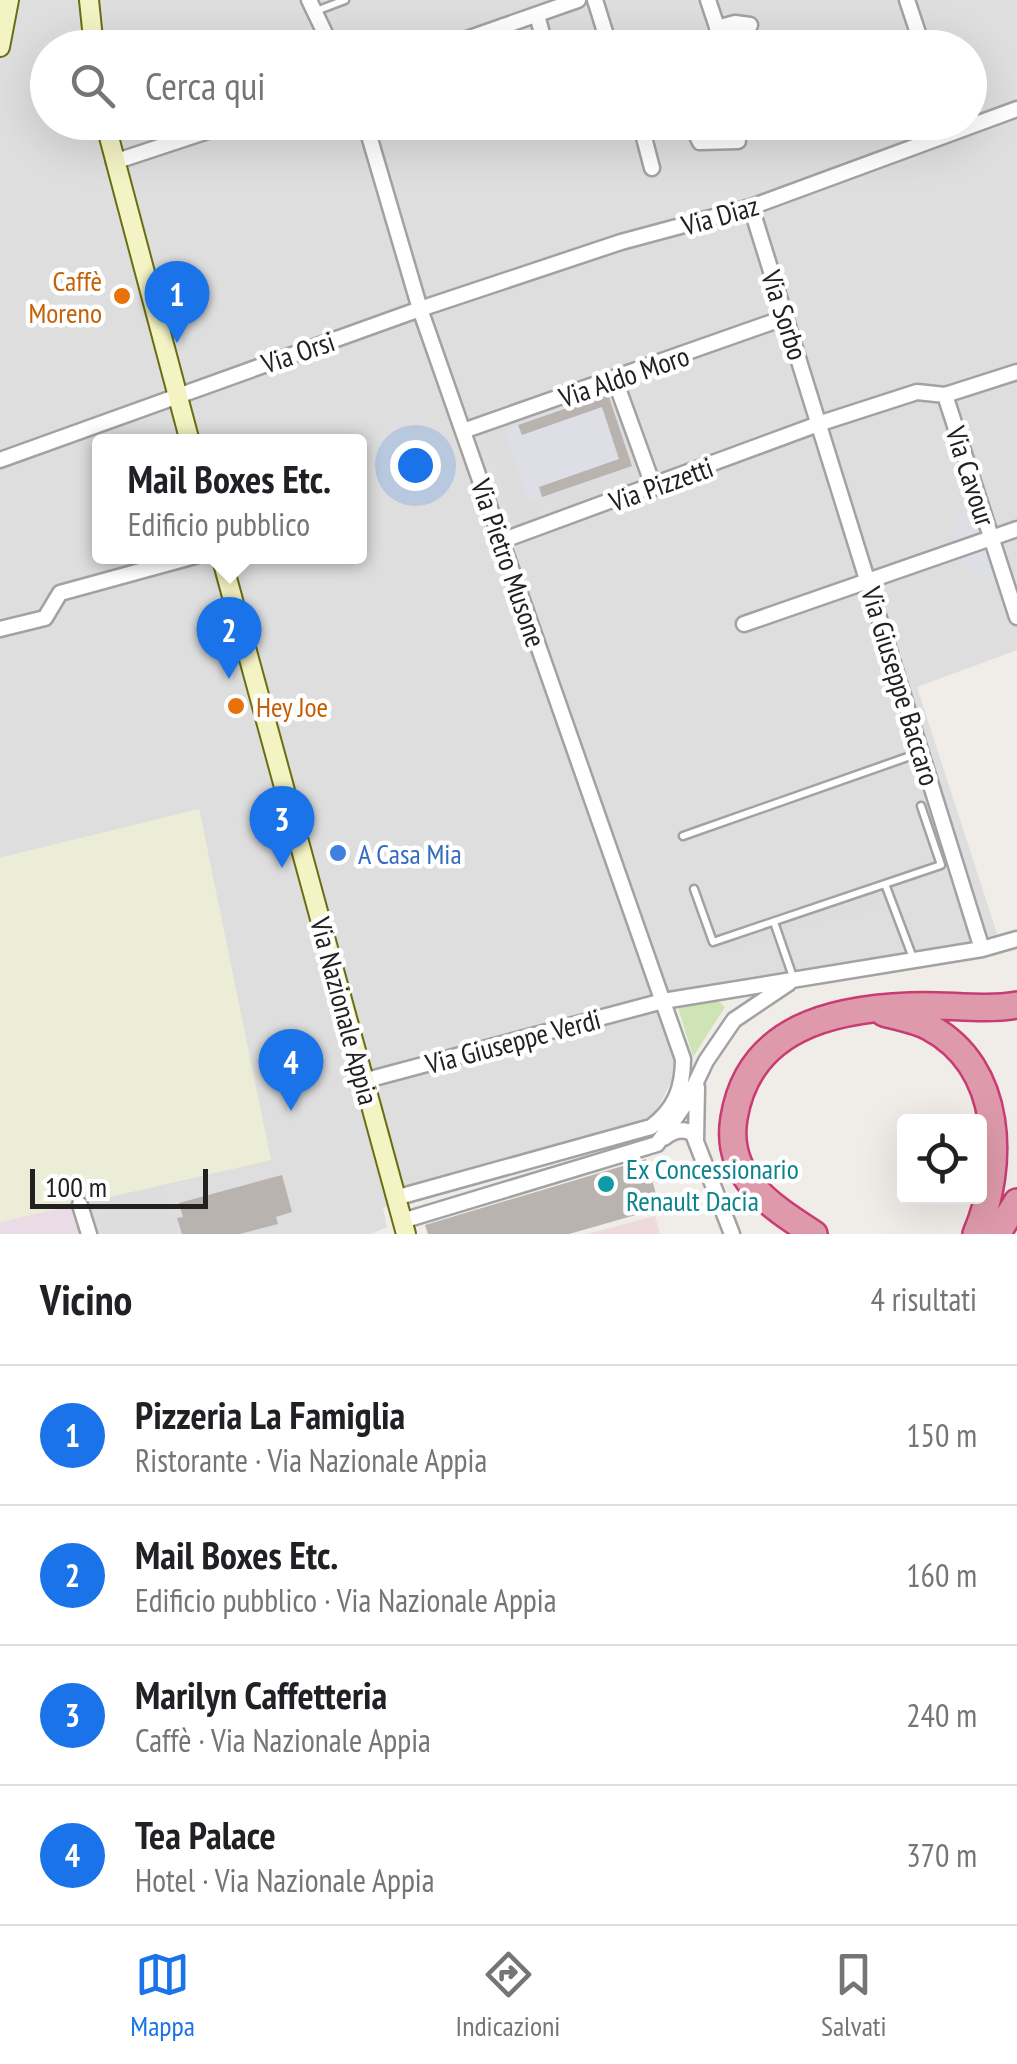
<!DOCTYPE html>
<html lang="it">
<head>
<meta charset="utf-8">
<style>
  body { margin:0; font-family:"PT Sans Narrow",sans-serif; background:#f6f6f6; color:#202124 }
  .controls { position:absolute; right:30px; bottom:30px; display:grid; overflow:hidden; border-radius:10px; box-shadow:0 10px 40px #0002 }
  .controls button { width:90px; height:90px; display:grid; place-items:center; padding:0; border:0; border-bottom:2px solid #e0e0e0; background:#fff; color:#202124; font:50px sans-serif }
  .scale { position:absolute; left:30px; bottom:25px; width:178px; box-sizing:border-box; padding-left:10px; border:5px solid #212121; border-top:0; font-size:28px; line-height:35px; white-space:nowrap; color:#212121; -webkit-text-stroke:8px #fff; paint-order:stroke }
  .you { position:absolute; left:415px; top:465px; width:35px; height:35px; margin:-25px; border:8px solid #fff; border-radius:50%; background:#1a73e8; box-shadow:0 0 0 15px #1a73e833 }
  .badge { display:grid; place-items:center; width:65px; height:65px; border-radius:50%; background:#1a73e8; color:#fff; font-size:32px; font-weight:700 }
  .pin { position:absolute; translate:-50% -82px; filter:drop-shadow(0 2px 5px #0008) }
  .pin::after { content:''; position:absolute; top:52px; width:35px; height:30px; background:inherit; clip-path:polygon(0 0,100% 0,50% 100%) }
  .popup { position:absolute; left:92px; top:434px; width:275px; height:130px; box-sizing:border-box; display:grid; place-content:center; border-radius:10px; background:#fff; filter:drop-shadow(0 2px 8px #0005); font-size:32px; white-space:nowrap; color:#757577 }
  .popup b { font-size:38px; color:#202124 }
  .popup::after { content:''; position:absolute; left:50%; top:100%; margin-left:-20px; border:20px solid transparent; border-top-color:#fff }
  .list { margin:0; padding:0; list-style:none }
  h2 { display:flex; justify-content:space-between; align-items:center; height:130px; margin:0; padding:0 40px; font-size:42px }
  h2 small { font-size:32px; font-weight:400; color:#757577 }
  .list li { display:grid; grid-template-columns:65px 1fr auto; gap:30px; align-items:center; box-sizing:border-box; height:140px; padding:0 40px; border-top:2px solid #e0e0e0 }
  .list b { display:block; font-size:38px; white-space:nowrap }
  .list p { margin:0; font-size:32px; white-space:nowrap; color:#757577 }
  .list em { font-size:32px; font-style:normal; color:#757577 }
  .icon { flex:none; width:55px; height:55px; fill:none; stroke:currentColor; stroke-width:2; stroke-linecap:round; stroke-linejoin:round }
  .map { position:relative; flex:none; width:1017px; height:1234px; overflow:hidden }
  .search { position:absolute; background:#fff; box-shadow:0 10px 40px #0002; left:30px; right:30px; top:30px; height:110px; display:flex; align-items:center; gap:25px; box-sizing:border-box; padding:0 35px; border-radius:55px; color:#757577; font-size:38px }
  .sheet { height:690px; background:#fff }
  nav { display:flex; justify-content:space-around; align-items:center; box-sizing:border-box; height:140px; border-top:2px solid #e0e0e0; background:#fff; font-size:28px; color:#757577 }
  nav a { display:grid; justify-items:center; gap:5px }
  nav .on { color:#1a73e8 }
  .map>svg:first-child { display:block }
  .residential { fill:#dfdede; fill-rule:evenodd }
  .commercial { fill:#efdadb }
  .industrial { fill:#e9dce7 }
  .farmland { fill:#ecedd7 }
  .grass { fill:#cee4b5 }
  .parking { fill:#ddd }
  .plaza { fill:#dddee6 }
  .building { fill:#b9b3af }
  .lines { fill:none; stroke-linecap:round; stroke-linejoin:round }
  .lane-casing { stroke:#a2a2a2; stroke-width:11 }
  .street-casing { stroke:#a2a2a2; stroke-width:19 }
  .secondary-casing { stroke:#696e12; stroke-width:22 }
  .highway-casing { stroke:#c83c73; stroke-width:30 }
  .lane { stroke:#fff; stroke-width:6 }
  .street { stroke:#fff; stroke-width:14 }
  .secondary { stroke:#f3f3c4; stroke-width:18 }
  .highway { stroke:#de9aaa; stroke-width:25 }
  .food-dot { fill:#e8710a; stroke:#fff; stroke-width:4 }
  .shop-dot { fill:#3f7fe0; stroke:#fff; stroke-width:4 }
  .culture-dot { fill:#0f9aa8; stroke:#fff; stroke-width:4 }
  .labels { text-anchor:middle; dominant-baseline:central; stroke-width:9; stroke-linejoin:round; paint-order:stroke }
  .street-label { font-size:28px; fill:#212121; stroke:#fff }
  .food-label { font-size:28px; fill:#c56008; stroke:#fff; text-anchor:end }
  .shop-label { font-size:28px; fill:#366cbe; stroke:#fff; text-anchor:start }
  .culture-label { font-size:28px; fill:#0d838f; stroke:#fff; text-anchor:start }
</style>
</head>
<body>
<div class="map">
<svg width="1017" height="1234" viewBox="0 0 1017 1234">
  <rect width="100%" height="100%" fill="#f0ede9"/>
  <path class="residential" d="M0,0H1017V650L917,687L1002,949L657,1009L674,1060L672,1080L645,1133L383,1208L387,1227L371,1234H80L72,1205L270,1160L199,809L0,858ZM48,48H970V122H48ZM99,442H359V556H99Z"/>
  <path class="commercial" d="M655,1216L660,1234H587Z"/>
  <path class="industrial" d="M72,1205L80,1234H0V1222Z"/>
  <path class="farmland" d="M199,809L271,1160L0,1222V858Z"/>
  <path class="grass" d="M717,1000L725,1007L693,1057L678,1007Z"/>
  <path class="parking" d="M615,380L654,488L557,522L517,413Z
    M506,416L510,428L505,430L529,501L535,499L544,526L518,535L480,425Z
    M875,891L881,909L790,930L719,955L716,947Z
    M162,1186L176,1234H106L96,1202Z"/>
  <path class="plaza" d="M608,394L632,466L529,501L504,430Z
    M973,502L997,577H985L967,568L955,551L952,534L955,522Z"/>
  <path class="building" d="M608,394L632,466L542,497L539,487L619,459L602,407L522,435L518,425Z
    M646,1159L660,1208L569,1234H428L425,1225Z
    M282,1175L292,1212L276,1217L278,1224L240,1234H182L177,1218L183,1217L179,1203Z"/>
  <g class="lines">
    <g class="lane-casing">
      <path id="lane" d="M316,11L345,0
        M299,40L302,48
        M683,836L919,753
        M885,884L913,958
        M694,889L713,942L941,865L921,806
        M774,922L793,977"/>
    </g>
    <g class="street-casing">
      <path id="street" d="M309,0L332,48
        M595,0L610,48
        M708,0L724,48
        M907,0L923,48
        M537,15L546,48
        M503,26L509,48
        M717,28L735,23L750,25
        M441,48L578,0
        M365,122L420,309L683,1059C683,1088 675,1109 651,1127L395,1198
        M640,122L652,168
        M690,122L700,142L738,141
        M114,162L235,122
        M751,207L982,949
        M615,380L654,488
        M945,395L1017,617
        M463,431L784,318
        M0,460L420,309L621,242L751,207L1017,109
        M501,541L821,423L917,392L945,395L1017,372
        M744,624L1017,529
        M0,629L45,618L60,593L195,556
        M363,1081L663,1001L982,949L1017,939
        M664,1138C673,1131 683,1127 693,1134L732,1234
        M696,1141L697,1087
        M80,1205L89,1234
        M402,1221L657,1144L686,1103L706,1061L734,1020L789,983"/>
    </g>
    <g class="secondary-casing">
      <path id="secondary" d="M89,0L94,48
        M0,47L9,0
        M105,122L190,442
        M221,556L406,1234"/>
    </g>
    <g class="highway-casing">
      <path id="highway" d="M884,1013C898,1017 916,1020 929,1027C1004,1067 1005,1166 976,1234
        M814,1234C771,1206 724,1177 734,1118C749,1027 833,1009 910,1006C946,1004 982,1011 1017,1005
        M997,1234L1017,1202"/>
    </g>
    <use href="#lane" class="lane"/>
    <use href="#street" class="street"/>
    <use href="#secondary" class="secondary"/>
    <use href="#highway" class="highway"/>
  </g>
  <g class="food-dot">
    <circle cx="122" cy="296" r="10"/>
    <circle cx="236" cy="706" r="10"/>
  </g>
  <circle class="shop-dot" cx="338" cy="853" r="10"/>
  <circle class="culture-dot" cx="606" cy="1184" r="10"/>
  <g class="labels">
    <g class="street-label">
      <text transform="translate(720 215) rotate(-16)">Via Diaz</text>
      <text transform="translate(785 315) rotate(72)">Via Sorbo</text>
      <text transform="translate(298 352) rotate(-19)">Via Orsi</text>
      <text transform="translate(624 376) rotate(-19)">Via Aldo Moro</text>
      <text transform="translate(971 476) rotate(72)">Via Cavour</text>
      <text transform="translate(661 484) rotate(-20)">Via Pizzetti</text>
      <text transform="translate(509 563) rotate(71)">Via Pietro Musone</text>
      <text transform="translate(901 686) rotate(73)">Via Giuseppe Baccaro</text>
      <text transform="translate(345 1011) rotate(75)">Via Nazionale Appia</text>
      <text transform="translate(513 1041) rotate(-15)">Via Giuseppe Verdi</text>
    </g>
    <g class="food-label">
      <text x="102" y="280">Caffè<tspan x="102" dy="32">Moreno</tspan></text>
      <text x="256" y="706" text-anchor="start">Hey Joe</text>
    </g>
    <g class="shop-label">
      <text x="358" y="853">A Casa Mia</text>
    </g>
    <g class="culture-label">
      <text x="626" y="1168">Ex Concessionario<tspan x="626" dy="32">Renault Dacia</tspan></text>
    </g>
  </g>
</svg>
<div class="controls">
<button><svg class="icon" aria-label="locate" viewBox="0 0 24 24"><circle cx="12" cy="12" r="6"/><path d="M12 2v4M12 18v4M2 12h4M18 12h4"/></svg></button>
</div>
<div class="scale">100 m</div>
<div class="you"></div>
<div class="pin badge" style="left:177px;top:343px">1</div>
<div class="pin badge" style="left:229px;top:679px">2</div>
<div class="popup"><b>Mail Boxes Etc.</b>Edificio pubblico</div>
<div class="pin badge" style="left:282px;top:868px">3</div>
<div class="pin badge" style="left:291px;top:1111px">4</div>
<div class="search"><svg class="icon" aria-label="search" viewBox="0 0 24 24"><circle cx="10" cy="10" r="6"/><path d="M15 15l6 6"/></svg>Cerca qui</div>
</div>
<section class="sheet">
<h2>Vicino<small>4 risultati</small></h2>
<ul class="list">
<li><span class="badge">1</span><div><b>Pizzeria La Famiglia</b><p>Ristorante · Via Nazionale Appia</p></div><em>150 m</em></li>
<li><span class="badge">2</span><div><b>Mail Boxes Etc.</b><p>Edificio pubblico · Via Nazionale Appia</p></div><em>160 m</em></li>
<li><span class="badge">3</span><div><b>Marilyn Caffetteria</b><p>Caffè · Via Nazionale Appia</p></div><em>240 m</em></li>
<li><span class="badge">4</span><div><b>Tea Palace</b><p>Hotel · Via Nazionale Appia</p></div><em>370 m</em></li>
</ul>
</section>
<nav>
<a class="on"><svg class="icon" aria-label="map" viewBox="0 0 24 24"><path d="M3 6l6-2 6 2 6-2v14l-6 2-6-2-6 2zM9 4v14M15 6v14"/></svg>Mappa</a>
<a><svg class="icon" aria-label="directions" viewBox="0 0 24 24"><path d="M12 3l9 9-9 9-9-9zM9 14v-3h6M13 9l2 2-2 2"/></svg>Indicazioni</a>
<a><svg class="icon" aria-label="saved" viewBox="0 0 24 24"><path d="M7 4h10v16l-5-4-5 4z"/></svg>Salvati</a>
</nav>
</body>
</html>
